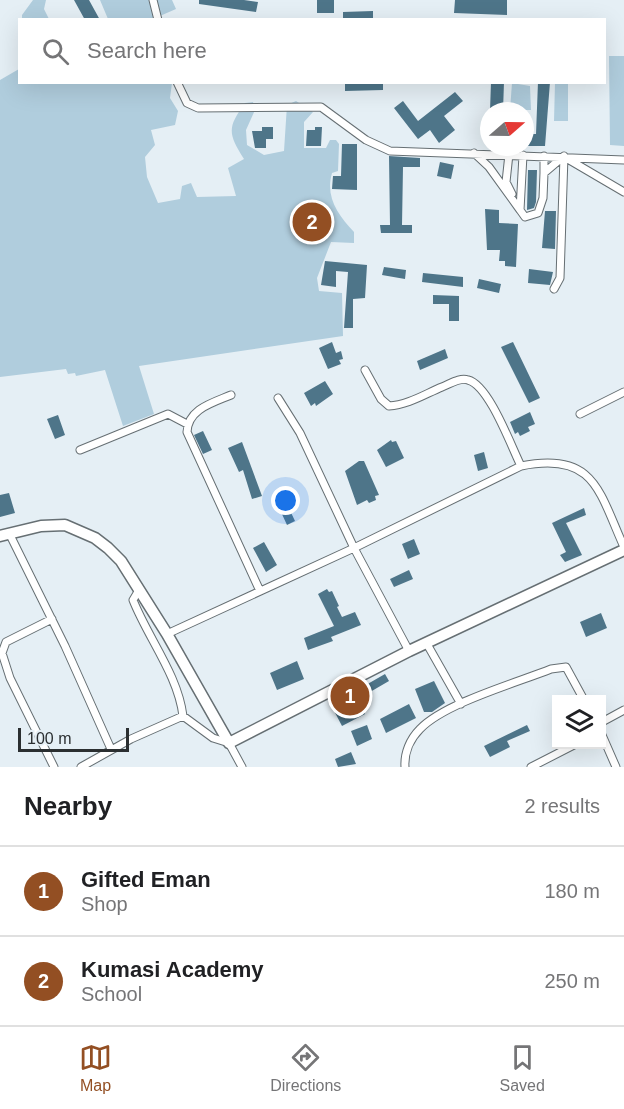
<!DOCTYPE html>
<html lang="en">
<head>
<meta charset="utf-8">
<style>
  body { margin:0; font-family:Arial,sans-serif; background:#f2f2f2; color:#202124 }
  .controls { position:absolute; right:18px; bottom:18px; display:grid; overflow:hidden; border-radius:0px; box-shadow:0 6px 24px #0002 }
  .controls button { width:54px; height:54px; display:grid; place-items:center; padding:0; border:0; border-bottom:2px solid #e0e0e0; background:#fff; color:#202124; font:30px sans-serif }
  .compass { position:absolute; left:480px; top:102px; width:54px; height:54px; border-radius:50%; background:#fff; box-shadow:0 6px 24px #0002; rotate:70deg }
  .scale { position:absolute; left:18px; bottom:15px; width:111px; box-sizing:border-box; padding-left:6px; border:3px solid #2b2f31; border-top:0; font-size:16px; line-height:21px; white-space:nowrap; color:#2b2f31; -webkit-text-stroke:4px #e5eff5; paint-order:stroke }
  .you { position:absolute; left:286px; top:501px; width:21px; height:21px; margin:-15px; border:4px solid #fff; border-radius:50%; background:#1a73e8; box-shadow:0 0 0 9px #1a73e833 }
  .badge { display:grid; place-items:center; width:39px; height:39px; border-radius:50%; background:#934f23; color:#fff; font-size:20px; font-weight:700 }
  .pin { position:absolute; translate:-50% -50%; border:3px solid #fff; box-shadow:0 2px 6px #0006 }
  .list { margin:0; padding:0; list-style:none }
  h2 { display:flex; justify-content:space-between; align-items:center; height:78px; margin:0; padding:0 24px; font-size:26px }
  h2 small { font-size:20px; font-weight:400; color:#757577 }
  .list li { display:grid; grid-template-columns:39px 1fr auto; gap:18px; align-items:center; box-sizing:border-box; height:90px; padding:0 24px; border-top:2px solid #e0e0e0 }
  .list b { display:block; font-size:22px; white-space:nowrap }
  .list p { margin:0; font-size:20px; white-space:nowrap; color:#757577 }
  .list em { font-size:20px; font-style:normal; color:#757577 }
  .icon { flex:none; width:33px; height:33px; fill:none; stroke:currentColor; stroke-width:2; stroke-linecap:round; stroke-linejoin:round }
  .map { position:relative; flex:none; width:624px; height:767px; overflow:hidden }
  .search { position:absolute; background:#fff; box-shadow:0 6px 24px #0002; left:18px; right:18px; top:18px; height:66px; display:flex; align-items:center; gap:15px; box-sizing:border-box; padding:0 21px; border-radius:0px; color:#757577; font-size:22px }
  .sheet { height:258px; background:#fff }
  nav { display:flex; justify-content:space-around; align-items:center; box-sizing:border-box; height:84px; border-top:2px solid #e0e0e0; background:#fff; font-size:16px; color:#757577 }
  nav a { display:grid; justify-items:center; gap:3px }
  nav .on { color:#934f23 }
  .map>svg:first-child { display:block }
  .green { fill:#b0cddd }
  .building { fill:#4e7589 }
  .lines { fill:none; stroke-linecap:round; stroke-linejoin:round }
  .street-casing { stroke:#666f73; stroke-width:9 }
  .secondary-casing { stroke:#666f73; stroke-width:13 }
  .street { stroke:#fff; stroke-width:7 }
  .secondary { stroke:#fff; stroke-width:10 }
</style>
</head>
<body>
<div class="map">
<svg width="624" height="767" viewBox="0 0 624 767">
  <rect width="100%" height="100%" fill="#e5eff5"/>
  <path class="green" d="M33,0H46L44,9L49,19H22V15Z
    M100,0H172L176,9L153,19H108Z
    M609,56H624V146L610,145Z
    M19,69L20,82L172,83L170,98L178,111L175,125L151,130L155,145L145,157L147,177L158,203L180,199L182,186L191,183L197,197L236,196L228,168L244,159C228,133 227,128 245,103L253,102L255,110L246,130L247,145L264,155L284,151L287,105L296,101L313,112L304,122V148H326L330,140H336L339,144L338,171L332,173C325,197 338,215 354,232V243L331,242L317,278L319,291L342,293L343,336L139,366L154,414L123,426L105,370L76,376L75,373L68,374L66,369L0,377V80Z
    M512,83L530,86L531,110H510Z
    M555,83H568V121H554Z"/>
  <path class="building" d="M74,0H89L100,20H85Z
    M199,0H244L258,2L256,12L199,4Z
    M317,0H334V13H317Z
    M455,0H507V15L454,13Z
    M373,11V20H343V12Z
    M345,82H383V90L345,91Z
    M491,82H504L503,111H490Z
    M538,82H550L545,146H525V134H536Z
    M455,92L463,101L444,116L455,130L439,143L430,130L418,139L394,108L403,101L418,121Z
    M262,127H273V139H266V148H255L252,131H262Z
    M315,127H322L321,146H306L307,130H315Z
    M342,144H357V190L332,189L333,176H341Z
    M389,156L420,158V167H403L402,225H412V233H381L380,225H390Z
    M440,162L454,165L451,179L437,176Z
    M528,170H537L536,202L534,208L527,210Z
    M485,209L499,210V223L518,224L516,267L505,266V261H499L500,250H487Z
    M545,211H556L555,249L542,248Z
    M325,261L367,265L365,298L353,299V328H344L348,272L336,271V287L321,285Z
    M384,267L406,270L405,279L382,275Z
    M529,269L553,272L550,285L528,283Z
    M423,273L463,277V287L422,282Z
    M479,279L501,284L499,293L477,288Z
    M433,295L459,296V321H449V304H433Z
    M332,342L336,353L341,351L343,359L339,360L341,364L328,369L319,348Z
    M513,342L540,398L529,403L501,347Z
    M445,349L448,358L420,370L417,361Z
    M325,381L333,394L316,406L315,403L311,406L304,393Z
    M530,412L535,424L528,427L530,431L520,436L518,432L515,434L510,422Z
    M58,415L65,435L55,439L47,419Z
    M203,431L212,450L203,454L194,435Z
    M391,440L392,442L396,441L404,458L386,467L377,450Z
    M242,442L262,496L252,499L243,470L239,472L228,448Z
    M484,452L488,468L478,471L474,455Z
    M359,461H364L379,495L375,496L376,500L369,503L367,500L357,505L345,471Z
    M291,492L294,499L286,502L295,521L287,525L275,499Z
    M9,493L15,513L0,517V495Z
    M584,508L586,515L566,523L582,555L565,562L560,555L566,552L552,523Z
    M414,539L420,554L408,559L402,544Z
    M264,542L277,565L266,572L253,548Z
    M409,570L413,579L394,587L390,579Z
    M327,589L329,592L332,591L339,606L337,607L342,617L355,612L361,625L331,637L333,641L308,650L304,638L334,626L318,594Z
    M601,613L607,628L586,637L580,622Z
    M297,661L304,679L277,690L270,673Z
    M385,674L389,681L358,699L365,714L342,726L331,705Z
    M434,681L445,703L432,712H424L415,689Z
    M409,704L416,718L386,733L380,719Z
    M367,725L372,739L357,746L351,731Z
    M527,725L530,731L507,741L510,747L490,757L484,746Z
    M351,752L356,764L338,767L335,759Z"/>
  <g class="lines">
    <g class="street-casing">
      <path id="street" d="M153,0L158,20
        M177,82L187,103L198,108L321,107L366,140L390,151L624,160
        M474,153L489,167L520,210
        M509,154L506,182L512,194
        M523,155L520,210L525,217L538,213L543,198L544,173L564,156L560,278L554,289
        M544,156V173
        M566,158L624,192
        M365,370L381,399L389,406C408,405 425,394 442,387C450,384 460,377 468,380C489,385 511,446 521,466
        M231,395C212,403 188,409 187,432L260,591
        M278,398L300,433L354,548L409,651
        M580,414L624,392
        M80,450L168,414L187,424
        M9,533L65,646L111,749
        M139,590L133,600C148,638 178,675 183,716
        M52,619L6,642L2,653L10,678L54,767
        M167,634L354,548L521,466C595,451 599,492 624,547
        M427,644L461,704
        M602,722L624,710
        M602,735L616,767
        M81,767L131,739L183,716L213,738L229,743L242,767
        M405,767C404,753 410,739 420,729C445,703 516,683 551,669L566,667L584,700
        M531,767L576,744"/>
    </g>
    <g class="secondary-casing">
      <path id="secondary" d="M0,536L41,526L65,525L95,538L108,548L121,561L167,634L229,743L409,651L624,550"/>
    </g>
    <use href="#street" class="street"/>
    <use href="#secondary" class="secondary"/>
  </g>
</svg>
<div class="controls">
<button><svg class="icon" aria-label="layers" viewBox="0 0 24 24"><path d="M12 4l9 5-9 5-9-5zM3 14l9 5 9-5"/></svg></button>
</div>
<svg class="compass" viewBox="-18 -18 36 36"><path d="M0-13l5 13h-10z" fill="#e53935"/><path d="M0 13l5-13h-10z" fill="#757577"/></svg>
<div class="scale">100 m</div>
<div class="you"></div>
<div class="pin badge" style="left:350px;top:696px">1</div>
<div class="pin badge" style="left:312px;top:222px">2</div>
<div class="search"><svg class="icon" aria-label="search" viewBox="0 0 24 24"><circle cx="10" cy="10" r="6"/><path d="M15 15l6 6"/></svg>Search here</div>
</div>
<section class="sheet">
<h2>Nearby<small>2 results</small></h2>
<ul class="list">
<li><span class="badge">1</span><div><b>Gifted Eman</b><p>Shop</p></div><em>180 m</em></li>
<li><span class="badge">2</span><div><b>Kumasi Academy</b><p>School</p></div><em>250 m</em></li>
</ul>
</section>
<nav>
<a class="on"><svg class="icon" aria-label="map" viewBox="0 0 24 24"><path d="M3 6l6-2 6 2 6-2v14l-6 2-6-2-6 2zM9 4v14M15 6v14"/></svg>Map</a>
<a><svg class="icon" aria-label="directions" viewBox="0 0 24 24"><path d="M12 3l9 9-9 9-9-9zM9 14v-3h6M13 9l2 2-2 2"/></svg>Directions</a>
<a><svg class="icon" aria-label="saved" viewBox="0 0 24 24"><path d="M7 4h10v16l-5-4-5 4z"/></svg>Saved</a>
</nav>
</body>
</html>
